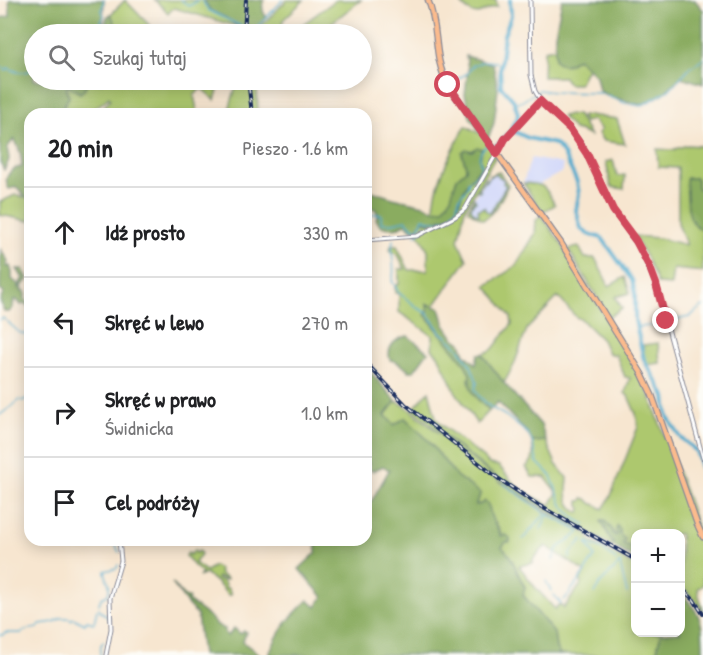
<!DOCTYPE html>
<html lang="pl">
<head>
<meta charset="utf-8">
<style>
  body { margin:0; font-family:"Patrick Hand",sans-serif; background:#f2f2f2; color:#202124 }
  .controls { position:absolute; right:18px; bottom:18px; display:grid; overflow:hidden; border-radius:12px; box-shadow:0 3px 15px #0003 }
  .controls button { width:54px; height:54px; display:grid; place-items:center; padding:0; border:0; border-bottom:2px solid #e0e0e0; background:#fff; color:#202124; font:30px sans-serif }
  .stop { position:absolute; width:18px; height:18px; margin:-14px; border:4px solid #d1495b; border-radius:50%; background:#fff }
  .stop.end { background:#d1495b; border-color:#fff; box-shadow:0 2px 6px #0008 }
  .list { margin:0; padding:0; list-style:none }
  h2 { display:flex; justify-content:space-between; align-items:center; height:78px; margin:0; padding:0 24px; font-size:26px }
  h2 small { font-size:20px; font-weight:400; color:#757577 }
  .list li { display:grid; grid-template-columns:39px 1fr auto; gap:18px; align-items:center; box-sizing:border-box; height:90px; padding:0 24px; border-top:2px solid #e0e0e0 }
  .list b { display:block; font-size:22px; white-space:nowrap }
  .list p { margin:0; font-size:20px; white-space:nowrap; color:#757577 }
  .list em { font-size:20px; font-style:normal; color:#757577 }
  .icon { flex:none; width:33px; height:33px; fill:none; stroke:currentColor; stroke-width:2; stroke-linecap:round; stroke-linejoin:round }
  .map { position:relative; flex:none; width:703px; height:655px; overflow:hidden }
  .search { position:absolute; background:#fff; box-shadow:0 3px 15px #0003; left:24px; top:24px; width:348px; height:66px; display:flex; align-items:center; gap:15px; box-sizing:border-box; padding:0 21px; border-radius:33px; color:#757577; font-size:22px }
  .panel { position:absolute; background:#fff; box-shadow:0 3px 15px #0003; left:24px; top:108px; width:348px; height:438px; border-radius:18px }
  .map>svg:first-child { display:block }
  .built { fill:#d3d9f9 }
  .green { fill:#adc86e; stroke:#647c66; stroke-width:1.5; fill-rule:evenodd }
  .forest { fill:#8aac61; stroke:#526e60; stroke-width:1.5 }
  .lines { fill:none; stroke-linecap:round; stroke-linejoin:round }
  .stream { stroke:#50aacd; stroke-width:1.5 }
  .river { stroke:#50aacd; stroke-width:4 }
  .minor-casing { stroke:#898a97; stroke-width:5 }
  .major-casing { stroke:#898a97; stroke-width:7 }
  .minor { stroke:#fff; stroke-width:3 }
  .major { stroke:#fbbb8d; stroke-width:4.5 }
  .rail-casing { stroke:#1b2f5e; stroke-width:4 }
  .rail { stroke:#fdfcf7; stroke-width:1.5; stroke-dasharray:4.5; stroke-linecap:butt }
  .route { stroke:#d1495b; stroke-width:8 }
</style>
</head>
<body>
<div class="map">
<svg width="703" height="655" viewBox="0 0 703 655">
  <rect width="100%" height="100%" fill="#fdfcf7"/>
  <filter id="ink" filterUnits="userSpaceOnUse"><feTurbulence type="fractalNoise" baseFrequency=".0167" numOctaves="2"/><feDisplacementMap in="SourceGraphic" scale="12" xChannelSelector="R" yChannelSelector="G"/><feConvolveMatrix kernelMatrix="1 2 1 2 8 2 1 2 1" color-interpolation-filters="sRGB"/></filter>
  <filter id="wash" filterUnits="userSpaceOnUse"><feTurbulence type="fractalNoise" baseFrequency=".008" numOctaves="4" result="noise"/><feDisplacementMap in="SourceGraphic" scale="24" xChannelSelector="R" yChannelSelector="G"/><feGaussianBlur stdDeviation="1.35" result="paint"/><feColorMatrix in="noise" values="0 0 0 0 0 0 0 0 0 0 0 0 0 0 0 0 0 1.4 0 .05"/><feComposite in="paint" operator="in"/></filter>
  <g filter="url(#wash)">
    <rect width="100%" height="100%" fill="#f7e6d0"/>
    <path class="built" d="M531,158L563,164L562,172L540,184L523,183Z
      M499,172L508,185L501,201L488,217L483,220L468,210L469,208L484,180L489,175Z"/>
    <path class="green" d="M125,0L158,34H124L116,26L111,14Z
      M155,0H203L211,11L226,18L239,27L174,8L168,13Z
      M287,0H304L283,20L282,26L286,32H292L336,0H361L317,34H240L239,33L253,30L261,26Z
      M459,0H496L497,7C485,7 481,19 469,11C464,8 462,5 459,0Z
      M555,48V60L567,65L578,58L587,68L579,84H568L564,77H543L544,50Z
      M93,80H97L100,83L102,82V80H221L215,100L201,88L194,96L198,114H99L110,99L109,97C90,114 86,114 62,114L63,105L69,97L67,92V82L86,84Z
      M238,80H258L257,84L258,114H233L229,110Z
      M577,114L590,136L582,132L574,130L562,117V116Z
      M589,115L617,119L625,144L603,141L598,133L601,130L593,120L584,122L581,116Z
      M466,126L483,135L497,154L465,209L458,240L467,260L434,306L427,304L428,311L426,315L464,362L470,374L469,380L483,405L490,410L477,424L455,391L438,355L432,349L433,336L399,312V293H395V286L399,284V269H405L398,255L390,250L391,246H397L409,270H428V250L417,231L423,221L430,223L445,218L456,209L466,184L476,176L482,167L479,161L482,149L462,154L466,167V170L457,178L450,200L443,209L434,210C434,184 453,148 466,126Z
      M687,145L703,146V190L697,188V179L696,178V227L703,230V272L673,269L671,285L658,284L647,259L634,236L659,238L686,245L678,223V168L658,167L657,149L672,150Z
      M613,160L617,176L625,175L624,189L611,187L606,162Z
      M499,172L508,185C502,198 496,212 483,220L468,210L474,198L476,202H474L471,207L473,212L479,215L478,210L484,207L486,211L490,213L506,186L503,183L504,180L495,174L490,175L486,182H483L479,190L480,191H478C484,181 487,176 499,172Z
      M523,183C546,184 544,185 555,205L542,212Z
      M15,195L25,197L30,199V221L0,215V202Z
      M541,215L561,243L640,375L650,396L701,536L698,538L703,547V585L698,588C697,596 703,604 703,612L694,599L681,586L680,534H636L635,553L631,551L630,546L623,545L620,534V530L618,535H614L612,529L609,527L605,521L601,522C607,529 608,538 613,543L612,546C579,527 544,509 512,488C477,464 446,436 413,409L429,391L436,418L442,425L482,457L489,464L499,466L516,486L530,495L550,505L557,493L545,477H532L526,467C536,459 533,453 532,442L546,441L556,464L568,479C566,493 566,507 580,513L581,508L579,506V501H582L583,498L587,499L592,504H594L603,509L610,498L638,427L636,414L628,396L625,393L630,378L625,377L616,355L608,353L602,340L582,320L576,317L558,297L527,329L514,365L504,383L482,354L492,350L512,324L511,317L486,286L516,266L535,234L536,220Z
      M579,247L585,258H595L609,286L625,277L630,293L615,297L622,308L609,317L568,249Z
      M658,343L660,363L647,365L644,360L643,345Z
      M396,401L404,405L499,481L537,506L587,534L591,541L635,566L636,632L661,633L656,655H560L556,648L554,633L523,595L525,587C516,573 514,557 501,547L506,542V535L502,536L498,527L481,504L476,505V503L479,498L480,493L456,476L427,439L405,418L394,425L385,415ZM546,546L585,572L580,580L582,583L564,608L561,605L557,606L556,609L554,608L535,587L519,566L533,563V559Z
      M194,550L196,553L199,551L201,554L195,563L206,571L214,566L220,570L219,573L227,579L226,580L218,577L217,579L223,581L225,585V587L229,589L231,595H228C219,586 218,581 205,574L199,577L202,573L194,566L186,556L188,552L190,555Z"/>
    <path class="forest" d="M9,0H104L103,29L104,30L107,17L111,14L116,26L124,34H34V80H93L86,84L85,89L80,93L71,88L67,82V92L69,97L63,107L62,114H30V163H27L26,174L28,184L30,185V199L25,197L17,187L9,189C2,178 10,168 22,167C22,157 19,147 14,139L7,148C10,160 10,160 4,170L0,162V18L10,16Z
      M203,0H264C261,6 263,12 266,17L257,28L249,30L239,27L226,18L211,11Z
      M562,0H695L703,10V84L681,77L663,94L641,105L612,97L599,91L596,76L578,58C568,63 565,69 555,60V34Z
      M466,56L493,64L498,89L494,123L487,141L470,117L465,94L468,69Z
      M477,147L482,149L480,160L482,163C479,173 470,177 466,186C458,201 461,214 441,219C434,221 431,223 423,221L417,229L413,230L406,224C397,229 390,229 380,226L376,219L378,214L375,209L372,208L366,211V189L393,198L424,205L434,210L443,209L450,200L457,178L466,170V167L462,152L466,149L472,151Z
      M687,178H696L697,179V188L703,190V230C684,224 688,196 686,180Z
      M1,250L8,261L6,267L10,266L12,272V279L19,285L18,288L21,287L20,283L23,278L17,269H23L28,279L23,285L21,291H25V299L30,305V308L25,304L21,305L17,300H14L13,308L9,312H4L0,300L4,293L0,290Z
      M427,304L440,308L445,325L454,338L461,343L465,354L476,364L478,354H482L504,383L541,425L546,441L532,442L528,434L498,402L490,410C477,401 467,389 470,374L464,362L425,315L428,311Z
      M408,336L428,352L414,371H408V369C401,366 398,361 390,360C386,346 396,338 408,336Z
      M366,367L396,401L385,415L394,425L405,418L427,439L456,476L480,493L479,498L476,503V505L481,504L485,501C491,507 489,509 491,516C493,522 499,529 501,536L506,535L510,538V542H506L502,547C514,557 516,573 525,587L523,595L554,633L556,648L560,655H269C278,630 289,618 308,600L316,607L323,597L299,569L316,553V540H366V505L372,500L389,470L383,466L373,471L370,470L368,462L366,463Z
      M602,520C606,521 608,526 612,529L614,535H617L616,530L617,526L620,530V535L625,539L623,545L630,546L633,544L634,545L631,551L635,553V559L612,546L613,543C608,538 607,529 601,522Z
      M172,583L186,598L189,597L188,601L211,618C214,624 219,626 225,629V633L228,636L234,628L241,634L244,631L246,632L243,642L260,655H202L197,615L187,604Z
      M681,593C703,615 703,624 703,655H656L661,633L680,632Z"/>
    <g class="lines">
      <path class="stream" d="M181,0L189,6L199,0
        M202,0L208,10L243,27L249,28L257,27L283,0
        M100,34L103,24L101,22L104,16L102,10L104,0
        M498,64H500
        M0,68L3,67L6,70L8,68C17,73 26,74 34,68
        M450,83L468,73L473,65L485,61L496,62
        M445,86L443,89L446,95
        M515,103L521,102L539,90L554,92L599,93L625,103L641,106L669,90L691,66H693L703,58
        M494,145C503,143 503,133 511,130
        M366,215L381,214V223H393L406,220L413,228L418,229
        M416,235L420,232L419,229L423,218L437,222L449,218L456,209L460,197L467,188L469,181L477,175L482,166C477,159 480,149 488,145
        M393,240C389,254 397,268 392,281L399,293L412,303L416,307L427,313L441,333L445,335L458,347L471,366L476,379L477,382L475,389L479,396L491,408
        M0,320L3,318L20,333L30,335
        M653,326L659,323L690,317L696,311L703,306
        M637,327L651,326
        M22,401L30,397
        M492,408L506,416L528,434L532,442L537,462L551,476L562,505L574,518L586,525
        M0,415L20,400
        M504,484L548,515L579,531V533L557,549L553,560
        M541,529L548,514
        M523,539L546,513
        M113,540L119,552
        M587,543L602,549L616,560
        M570,558V554L583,539
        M620,564L627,593
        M546,581L551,591
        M578,582L595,556L586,542
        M570,592L577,583
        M595,593L599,585L620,563
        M554,595L561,604
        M564,600L570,593
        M99,604L101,598L108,595C112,582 106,582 105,571L117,568L118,565
        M99,608L101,612L106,615L109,620
        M0,635H3L5,633H22L23,631L29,629L38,628L40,624L54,622L61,618H69L71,620L73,618L85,624L87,621L94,623L97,610
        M100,655L101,645L104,641"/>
      <path class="river" d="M510,0L511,16L504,35L500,69L501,86L514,101L518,114L517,119L512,126L511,130L528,138L555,144L563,153L577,182L579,194L576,210L581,229L588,234L602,238L632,280L635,294V320L644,360L665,396L667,414L670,421L681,438L692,447L696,451L703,474"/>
    </g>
  </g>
  <g filter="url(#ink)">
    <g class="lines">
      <g class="minor-casing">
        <path id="minor" d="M530,0L531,75L535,91L542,103L570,129L584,148L613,210L640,248L656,284L703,458
          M366,240L417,236L455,217L465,209L505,139L540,101
          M106,655L111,629L110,598L121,561L119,540"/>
      </g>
      <g class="major-casing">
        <path id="major" d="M428,0C440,29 432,56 448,85L561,243L616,333
          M618,335L642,374L652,395L697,524L703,537"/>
      </g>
      <use href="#minor" class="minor"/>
      <use href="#major" class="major"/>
      <g class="rail-casing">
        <path id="rail" d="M244,34L246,0
          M248,80L252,114
          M366,363L405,404L499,479L538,505L636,560
          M680,587L694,600L703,614"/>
      </g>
      <use href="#rail" class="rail"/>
    </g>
  </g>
  <g class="lines" filter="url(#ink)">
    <path class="route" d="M448,85L497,154L505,139L540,101L570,129L587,154L613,210L636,241L650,268L656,284L666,321"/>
  </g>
</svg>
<div class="controls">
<button>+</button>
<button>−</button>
</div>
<div class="stop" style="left:448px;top:85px"></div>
<div class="stop end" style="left:666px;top:321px"></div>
<div class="search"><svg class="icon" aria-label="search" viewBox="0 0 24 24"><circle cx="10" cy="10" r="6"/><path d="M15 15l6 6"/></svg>Szukaj tutaj</div>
<section class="panel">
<h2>20 min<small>Pieszo · 1.6 km</small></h2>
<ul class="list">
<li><svg class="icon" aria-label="ahead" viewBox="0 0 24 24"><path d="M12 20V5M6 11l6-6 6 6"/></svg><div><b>Idź prosto</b></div><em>330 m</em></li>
<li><svg class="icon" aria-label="left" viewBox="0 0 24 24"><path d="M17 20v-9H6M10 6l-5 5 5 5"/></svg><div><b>Skręć w lewo</b></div><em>270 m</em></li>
<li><svg class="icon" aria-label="right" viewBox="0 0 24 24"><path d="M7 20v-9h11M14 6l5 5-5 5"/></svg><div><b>Skręć w prawo</b><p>Świdnicka</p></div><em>1.0 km</em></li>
<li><svg class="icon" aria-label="arrive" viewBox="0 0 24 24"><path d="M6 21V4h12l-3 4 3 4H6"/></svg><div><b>Cel podróży</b></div></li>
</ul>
</section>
</div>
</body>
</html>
